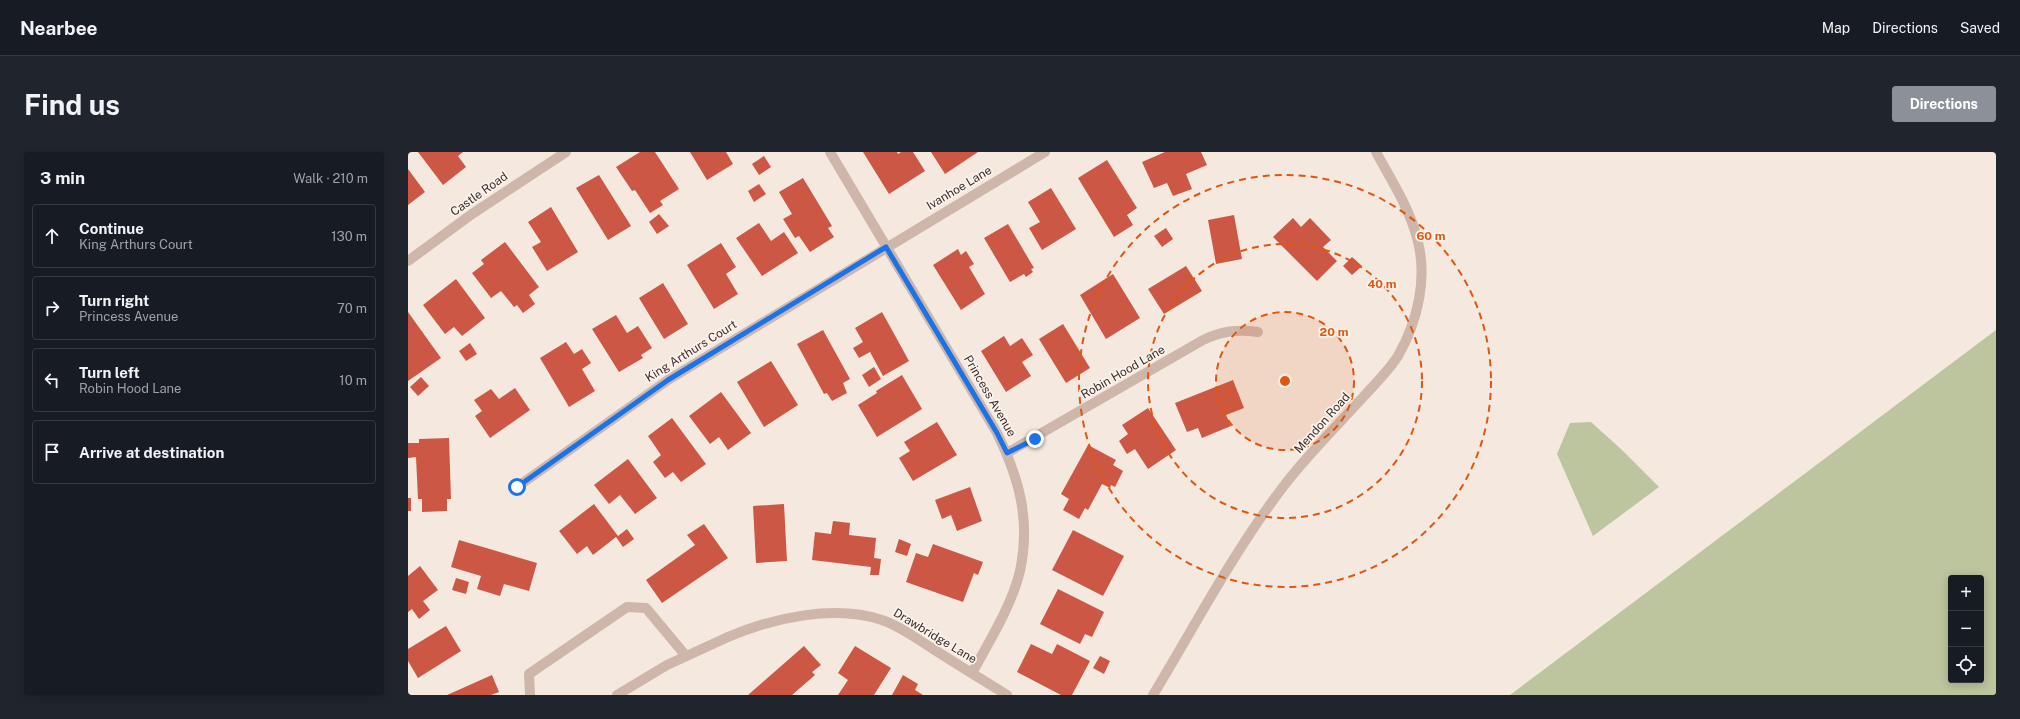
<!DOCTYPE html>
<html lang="en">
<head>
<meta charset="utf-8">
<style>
  body { margin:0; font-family:"Public Sans",sans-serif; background:#20242c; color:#f1f3f6 }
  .controls { position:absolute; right:12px; bottom:12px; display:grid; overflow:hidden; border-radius:4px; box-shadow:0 2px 10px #0003 }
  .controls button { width:36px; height:36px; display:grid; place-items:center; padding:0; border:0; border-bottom:1px solid #363941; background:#171b24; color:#f1f3f6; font:20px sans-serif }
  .stop { position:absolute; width:12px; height:12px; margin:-9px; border:3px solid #1a73e8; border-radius:50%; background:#fff }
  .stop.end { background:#1a73e8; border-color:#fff; box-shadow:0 1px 4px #0008 }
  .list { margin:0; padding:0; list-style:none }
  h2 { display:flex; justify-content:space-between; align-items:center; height:52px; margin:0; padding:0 16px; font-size:17px }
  h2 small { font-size:13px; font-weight:400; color:#9ea1a6 }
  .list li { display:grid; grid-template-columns:26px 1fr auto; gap:12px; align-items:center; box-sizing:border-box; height:64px; margin:0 8px 8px; padding:0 8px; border:1px solid #363941; border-radius:4px }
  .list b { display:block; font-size:15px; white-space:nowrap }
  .list p { margin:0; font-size:13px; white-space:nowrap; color:#9ea1a6 }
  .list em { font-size:13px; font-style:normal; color:#9ea1a6 }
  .icon { flex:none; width:22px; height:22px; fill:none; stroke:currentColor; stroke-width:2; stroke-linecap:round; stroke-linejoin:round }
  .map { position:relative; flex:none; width:1588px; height:543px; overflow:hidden; border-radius:4px }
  header { display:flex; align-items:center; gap:24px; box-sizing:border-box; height:56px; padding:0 20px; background:#171b24; border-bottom:1px solid #363941 }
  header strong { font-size:19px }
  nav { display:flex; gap:22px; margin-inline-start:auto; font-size:14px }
  .intro { display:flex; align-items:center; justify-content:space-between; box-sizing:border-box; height:96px; padding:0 24px }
  h1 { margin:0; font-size:28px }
  .button { padding:10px 18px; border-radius:4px; background:#8c9099; color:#fff; font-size:14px; font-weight:700 }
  main { display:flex; gap:24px; padding:0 24px }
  aside { flex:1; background:#171b24; border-radius:4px; box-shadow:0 2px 10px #0003 }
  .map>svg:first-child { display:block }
  .green { fill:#bcc59e; fill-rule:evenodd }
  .building { fill:#cd5745 }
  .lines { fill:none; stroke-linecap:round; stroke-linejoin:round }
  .service { stroke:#ceb6aa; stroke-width:10 }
  .minor { stroke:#ceb6aa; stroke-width:10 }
  .tertiary { stroke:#ceb6aa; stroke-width:10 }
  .route { stroke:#1a73e8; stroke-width:5 }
  .ring { fill:none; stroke:#df570e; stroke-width:2; stroke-dasharray:7 5 }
  .labels { text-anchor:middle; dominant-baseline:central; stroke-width:3.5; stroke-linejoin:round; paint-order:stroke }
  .street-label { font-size:12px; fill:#3b2d2a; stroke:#fbf3ec }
  .centre { fill:#df570e; stroke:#fbf3ec; stroke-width:2 }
  .ring-label { font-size:12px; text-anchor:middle; font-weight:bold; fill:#df570e; stroke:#fbf3ec; stroke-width:3.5; stroke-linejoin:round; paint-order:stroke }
</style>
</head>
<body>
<header>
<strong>Nearbee</strong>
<nav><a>Map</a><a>Directions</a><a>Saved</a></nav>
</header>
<div class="intro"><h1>Find us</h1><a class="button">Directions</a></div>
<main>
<aside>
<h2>3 min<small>Walk · 210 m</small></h2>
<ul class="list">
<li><svg class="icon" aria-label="ahead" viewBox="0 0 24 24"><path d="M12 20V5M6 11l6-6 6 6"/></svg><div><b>Continue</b><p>King Arthurs Court</p></div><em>130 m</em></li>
<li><svg class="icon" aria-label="right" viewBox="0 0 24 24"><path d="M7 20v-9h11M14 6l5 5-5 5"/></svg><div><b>Turn right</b><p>Princess Avenue</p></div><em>70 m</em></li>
<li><svg class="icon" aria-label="left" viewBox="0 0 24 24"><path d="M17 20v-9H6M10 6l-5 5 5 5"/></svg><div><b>Turn left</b><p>Robin Hood Lane</p></div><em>10 m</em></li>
<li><svg class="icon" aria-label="arrive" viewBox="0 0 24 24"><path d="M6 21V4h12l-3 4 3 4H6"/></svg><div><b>Arrive at destination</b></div></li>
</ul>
</aside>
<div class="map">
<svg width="1588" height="543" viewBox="0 0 1588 543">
  <rect width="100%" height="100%" fill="#f4e8df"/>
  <path class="green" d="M1588,178V543H1102ZM1543,426H1573V528H1543Z
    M1183,270L1214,298L1251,335L1185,384L1149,302L1162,271Z"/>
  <path class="building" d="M10,0H55L50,4L58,15L35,33Z
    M232,0H247L271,37L252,49L255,53L242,61L227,38L224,39L208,15Z
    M282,0H318L325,12L299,28Z
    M455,0H489L490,2L493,0H505L517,19L481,42Z
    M523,0H570L537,22Z
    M757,0H793L799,13L778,22L784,37L765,44L759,31L746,36L734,10Z
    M356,4L363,15L351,23L344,12Z
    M699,8L729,56L719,63L725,73L706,85L670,26Z
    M0,17L17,40L0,53Z
    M191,23L223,74L200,88L168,36Z
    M395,26L424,74L420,76L426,85L402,100L391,84L387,86L375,67L384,62L371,40Z
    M351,32L358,42L346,50L340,39Z
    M643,36L668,77L634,98L621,76L632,70L620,50Z
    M143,55L170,100L139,119L124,95L133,90L120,70Z
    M251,62L261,74L249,82L241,70Z
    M826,63L834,107L808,112L800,68Z
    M885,66L893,75L902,66L923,88L915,95L929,109L909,129L865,85Z
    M351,71L363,89L376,80L390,101L354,124L328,86Z
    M600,72L626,116L623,117L625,120L618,125L616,122L602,130L576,86Z
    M758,76L765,87L754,95L746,84Z
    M97,90L131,135L121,143L127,152L115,161L109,153L106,155L93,139L83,146L64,121L76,112L73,108Z
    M313,91L328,115L318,122L330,142L306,157L279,113Z
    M550,97L553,103L558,99L566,112L561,115L577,142L553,158L525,113Z
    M944,105L954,114L944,123L935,114Z
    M778,114L794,139L756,162L740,137Z
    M705,122L732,166L698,187L672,143Z
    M48,127L77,166L54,184L46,175L37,182L15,153Z
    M255,131L280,172L256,187L231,146Z
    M0,160L33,206L0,229Z
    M474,160L501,209L475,224L462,200L451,206L445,196L455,190L447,176Z
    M208,163L219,181L230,174L244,196L233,203L235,206L211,220L184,177Z
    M655,172L682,216L658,231L631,187Z
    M415,178L442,227L435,231L439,241L424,249L419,241L416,242L389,192Z
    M596,184L602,194L614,186L625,203L614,210L623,224L598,240L573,199Z
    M158,190L166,202L174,197L183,211L174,217L187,239L161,255L132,206Z
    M62,191L69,202L58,209L51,199Z
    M363,209L390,253L356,275L329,230Z
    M466,215L473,227L461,235L454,223Z
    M494,223L514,257L469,285L450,253L469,241L468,239Z
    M13,225L21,234L10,244L2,235Z
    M825,228L836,256L818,263L823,274L794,286L790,276L779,280L767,251Z
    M107,236L122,258L82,286L67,264L74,259L66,248L83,237L91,247Z
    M313,240L343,281L320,298L311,285L302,292L281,264Z
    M740,256L768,298L740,317L727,297L719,302L711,289L720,282L714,273Z
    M264,266L298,312L273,330L265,320L257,326L245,310L253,303L240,284Z
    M529,270L549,303L505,329L491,306L502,299L496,290Z
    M41,286L43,347H39V359L14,360V347H10L8,305L0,306V291H11V287Z
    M680,293L708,308L705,313L715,319L707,335L703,333L702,336L694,332L680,358L677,356L671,367L655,358L661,347L653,342Z
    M220,307L249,346L227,362L212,343L201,352L186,333Z
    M562,335L574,369L549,379L543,363L534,367L527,348Z
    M0,346H3V359H0Z
    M186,352L210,384L219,377L226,387L215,395L208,385L185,403L179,394L169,402L151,379Z
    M376,352L379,409L348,411L345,354Z
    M425,369L442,371L441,383L468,386L466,406L473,407L471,423H462L463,415L404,408L407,380L423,382Z
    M296,372L320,406L254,451L238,428L287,393L279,383Z
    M665,378L716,404L695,444L644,418Z
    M491,387L503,392L499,404L487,400Z
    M51,388L129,411L121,439L96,432L92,444L69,437L73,424L43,415Z
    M525,392L575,410L570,423L566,421L555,450L498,430L508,401L520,405Z
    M12,414L30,438L15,449L22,458L11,467L4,457L0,460V424Z
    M48,426L61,430L58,442L44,438Z
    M650,437L696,460L684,485L677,482L672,492L632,472Z
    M38,474L53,499L10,526L0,509V497Z
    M623,492L644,502L649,492L682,509L664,543H653L609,520Z
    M396,494L413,513L404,520L407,523L384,543H340Z
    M447,494L483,516L466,543H430L440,528L430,521Z
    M692,504L702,509L696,522L685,516Z
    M84,523L91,540L83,543H39Z
    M495,523L510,532L507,538L515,543H484Z"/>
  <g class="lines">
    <path class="service" d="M122,543L121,522L219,455L238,456L278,504
      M209,543L259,513L320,485"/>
    <path class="minor" d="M422,0L589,281C611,326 623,368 612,419C604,453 581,490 564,521
      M0,109L64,62L158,0
      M599,301L795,188C814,179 829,177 850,180
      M109,335L260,228L637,0
      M320,485C364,466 427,452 474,468C491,474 507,485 522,495C547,511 573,527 599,543"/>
    <path class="tertiary" d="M745,543C788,472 827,397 878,331C902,300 931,272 957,243C968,231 981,218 990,204C1010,169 1020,125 1009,86C1001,55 983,28 968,0"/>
  </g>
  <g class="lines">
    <path class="route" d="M109,335L260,228L478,95L589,281L599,301L627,287"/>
  </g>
  <circle cx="877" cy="229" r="69" fill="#df570e" fill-opacity=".12"/>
  <g class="ring">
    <circle cx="877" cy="229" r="69"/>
    <circle cx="877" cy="229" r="137"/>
    <circle cx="877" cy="229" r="206"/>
  </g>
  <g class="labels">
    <g class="street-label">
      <text transform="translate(551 36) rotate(-31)">Ivanhoe Lane</text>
      <text transform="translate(71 42) rotate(-35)">Castle Road</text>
      <text transform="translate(283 199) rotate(-32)">King Arthurs Court</text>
      <text transform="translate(715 220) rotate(-30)">Robin Hood Lane</text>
      <text transform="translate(582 244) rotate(60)">Princess Avenue</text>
      <text transform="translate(914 271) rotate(-48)">Mendon Road</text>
      <text transform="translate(527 484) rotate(31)">Drawbridge Lane</text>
    </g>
  </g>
  <circle cx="877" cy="229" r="6" class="centre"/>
  <g class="ring-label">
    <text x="1023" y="88">60 m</text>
    <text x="974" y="136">40 m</text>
    <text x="926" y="184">20 m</text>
  </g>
</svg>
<div class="controls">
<button>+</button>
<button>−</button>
<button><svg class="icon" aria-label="locate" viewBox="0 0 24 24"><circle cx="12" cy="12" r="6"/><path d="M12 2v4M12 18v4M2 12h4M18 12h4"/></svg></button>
</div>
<div class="stop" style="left:109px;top:335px"></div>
<div class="stop end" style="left:627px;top:287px"></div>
</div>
</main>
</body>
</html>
